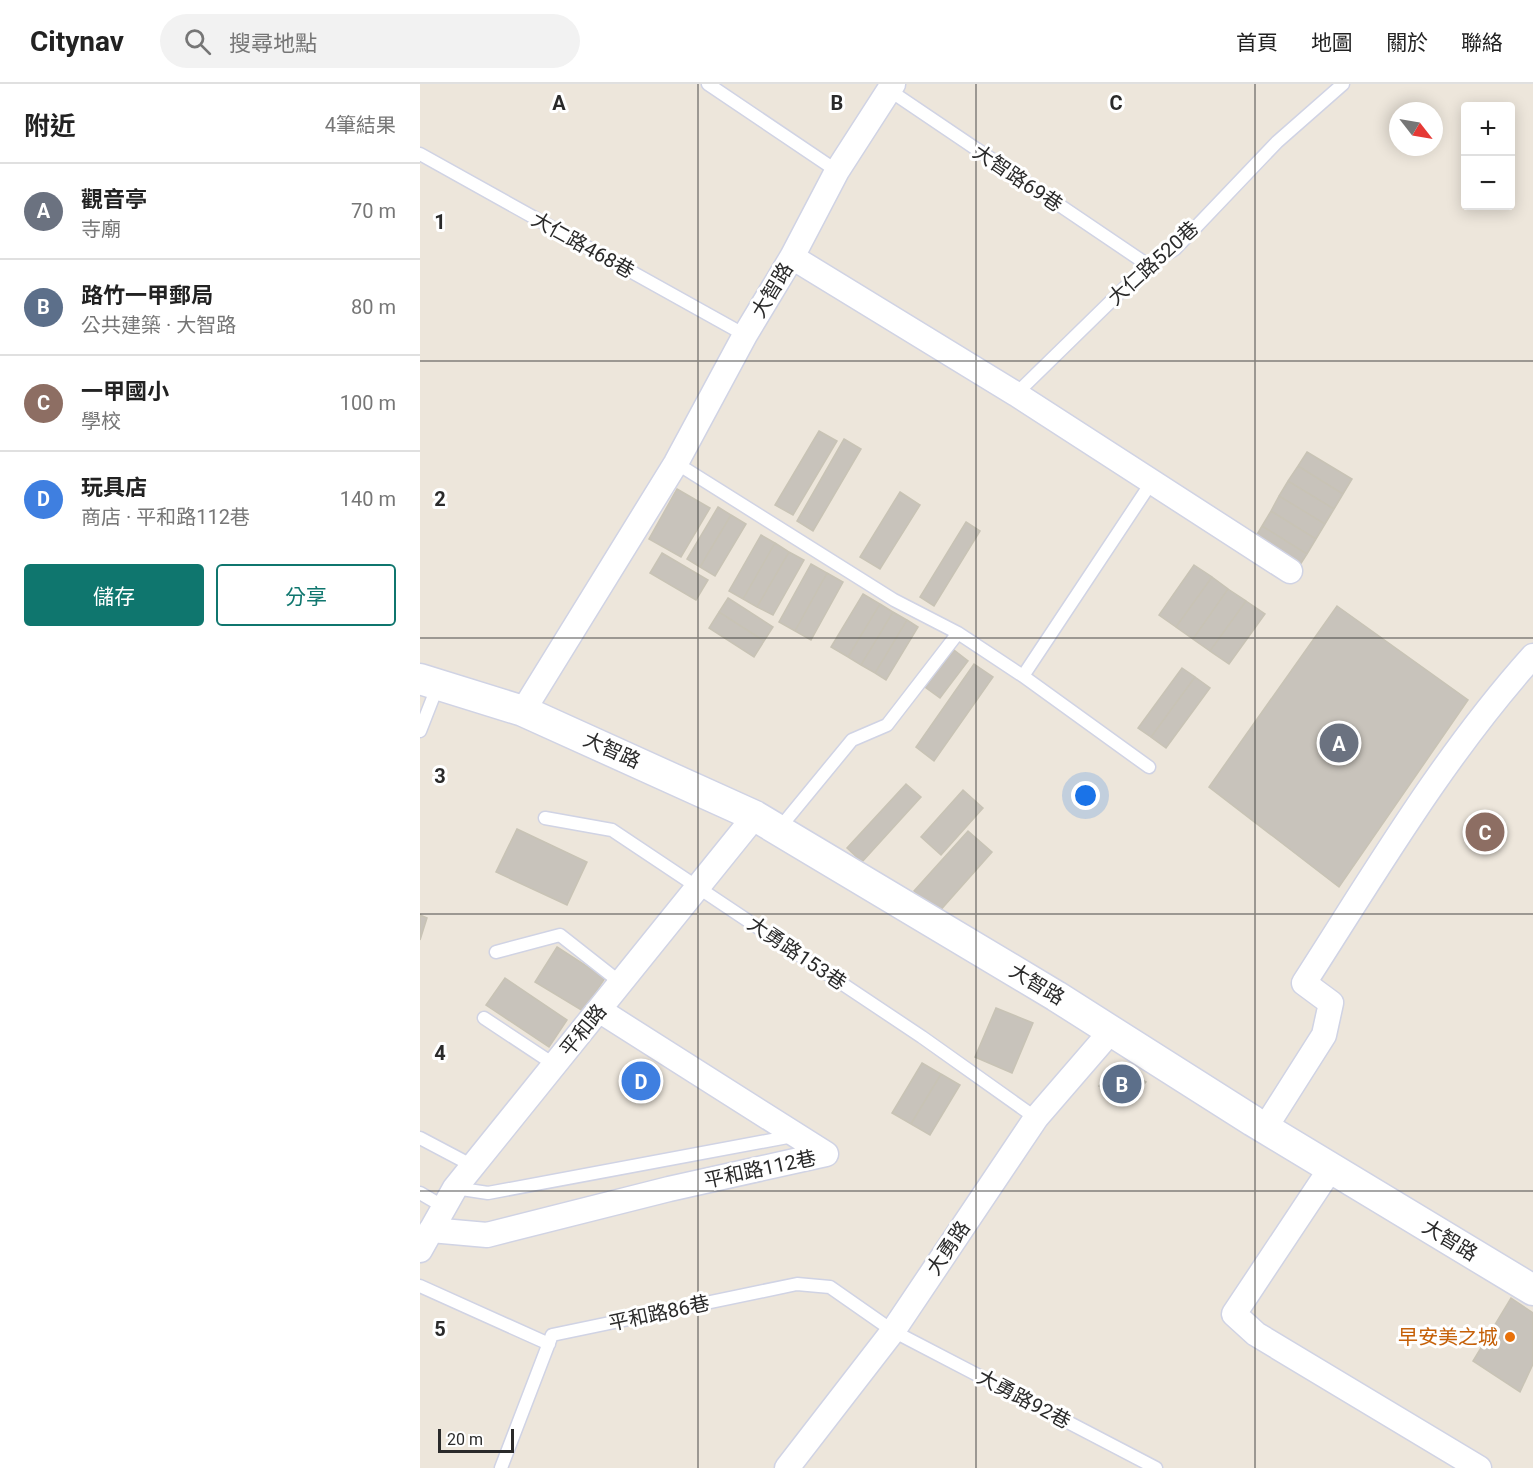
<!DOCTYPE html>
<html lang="zh-TW">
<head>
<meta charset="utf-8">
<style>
  body { margin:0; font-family:Roboto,"Noto Sans TC",sans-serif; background:#f2f2f2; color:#222 }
  .controls { position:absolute; right:18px; top:18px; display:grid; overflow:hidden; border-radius:6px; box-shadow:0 3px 15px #0003 }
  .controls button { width:54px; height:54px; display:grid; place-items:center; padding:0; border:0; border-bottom:2px solid #e0e0e0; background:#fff; color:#222; font:30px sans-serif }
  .compass { position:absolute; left:969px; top:18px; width:54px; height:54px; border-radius:50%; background:#fff; box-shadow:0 3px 15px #0003; rotate:121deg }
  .scale { position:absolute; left:18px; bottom:15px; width:76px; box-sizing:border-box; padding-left:6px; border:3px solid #2a2a2a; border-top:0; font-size:16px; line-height:21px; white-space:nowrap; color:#2a2a2a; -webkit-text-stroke:4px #fff; paint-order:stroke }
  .you { position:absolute; left:666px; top:712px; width:21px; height:21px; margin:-15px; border:4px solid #fff; border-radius:50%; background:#1a73e8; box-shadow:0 0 0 9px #1a73e833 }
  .badge { display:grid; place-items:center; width:39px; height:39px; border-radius:50%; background:#0f766e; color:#fff; font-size:20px; font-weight:700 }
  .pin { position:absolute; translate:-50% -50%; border:3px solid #fff; box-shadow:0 2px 6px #0006 }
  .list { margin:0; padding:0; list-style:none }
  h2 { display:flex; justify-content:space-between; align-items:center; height:78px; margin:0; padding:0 24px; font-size:26px }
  h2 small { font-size:20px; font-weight:400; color:#767676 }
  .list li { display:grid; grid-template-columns:39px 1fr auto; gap:18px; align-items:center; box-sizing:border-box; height:96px; padding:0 24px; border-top:2px solid #e0e0e0 }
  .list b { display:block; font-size:22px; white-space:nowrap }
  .list p { margin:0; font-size:20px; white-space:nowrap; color:#767676 }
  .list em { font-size:20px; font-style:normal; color:#767676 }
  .actions { display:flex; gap:12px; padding:18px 24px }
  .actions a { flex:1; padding:14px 0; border:2px solid #0f766e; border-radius:6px; text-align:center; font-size:21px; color:#0f766e }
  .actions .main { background:#0f766e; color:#fff }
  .icon { flex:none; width:33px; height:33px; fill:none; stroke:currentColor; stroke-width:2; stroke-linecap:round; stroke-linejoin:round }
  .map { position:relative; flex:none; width:1113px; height:1384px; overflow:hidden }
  header { display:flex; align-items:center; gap:36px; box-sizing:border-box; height:84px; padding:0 30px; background:#fff; border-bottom:2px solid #e0e0e0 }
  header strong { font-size:28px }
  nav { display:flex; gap:33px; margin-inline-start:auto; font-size:21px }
  .search { width:420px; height:54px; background:#f2f2f2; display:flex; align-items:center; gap:15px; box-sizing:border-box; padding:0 21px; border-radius:33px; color:#767676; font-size:22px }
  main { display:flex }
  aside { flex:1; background:#fff }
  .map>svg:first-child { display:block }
  .building { fill:#c8c3bb; stroke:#c8c3b5; stroke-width:1.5 }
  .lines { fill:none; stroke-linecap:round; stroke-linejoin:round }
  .service-casing { stroke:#d0d3e4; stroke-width:15 }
  .minor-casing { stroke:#d0d3e4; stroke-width:27 }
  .tertiary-casing { stroke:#d0d3e4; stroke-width:33 }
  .service { stroke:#fff; stroke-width:12 }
  .minor { stroke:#fff; stroke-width:24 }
  .tertiary { stroke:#fff; stroke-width:30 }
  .grid { fill:none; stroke:#2a2a2a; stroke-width:1.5; stroke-opacity:0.55 }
  .food-dot { fill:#e8710a; stroke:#fff; stroke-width:2 }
  .labels { text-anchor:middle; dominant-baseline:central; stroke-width:6; stroke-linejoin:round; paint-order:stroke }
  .street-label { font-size:20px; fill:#2a2a2a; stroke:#fff }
  .food-label { font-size:20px; fill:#c56008; stroke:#fff; text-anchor:end }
  .grid-label { font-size:20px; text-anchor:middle; font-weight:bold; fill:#2a2a2a; stroke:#fff; stroke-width:6; stroke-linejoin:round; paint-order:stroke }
</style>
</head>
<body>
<header>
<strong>Citynav</strong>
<div class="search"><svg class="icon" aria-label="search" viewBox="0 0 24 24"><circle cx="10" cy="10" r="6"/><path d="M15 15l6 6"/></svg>搜尋地點</div>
<nav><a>首頁</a><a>地圖</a><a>關於</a><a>聯絡</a></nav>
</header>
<main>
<aside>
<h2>附近<small>4筆結果</small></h2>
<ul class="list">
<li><span class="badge" style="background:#6b7280">A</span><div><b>觀音亭</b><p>寺廟</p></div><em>70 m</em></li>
<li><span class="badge" style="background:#5c6f8a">B</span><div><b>路竹一甲郵局</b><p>公共建築 · 大智路</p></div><em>80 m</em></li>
<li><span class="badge" style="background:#8d6e63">C</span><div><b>一甲國小</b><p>學校</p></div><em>100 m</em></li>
<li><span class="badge" style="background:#3f7fe0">D</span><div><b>玩具店</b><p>商店 · 平和路112巷</p></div><em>140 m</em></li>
</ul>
<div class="actions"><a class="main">儲存</a><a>分享</a></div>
</aside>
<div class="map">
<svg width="1113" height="1384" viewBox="0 0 1113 1384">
  <rect width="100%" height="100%" fill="#ede6db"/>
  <path class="building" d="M399,347L417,357L373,431L355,421Z
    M424,355L441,365L393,447L377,437Z
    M887,368L932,395L923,410L878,382Z
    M878,382L923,410L914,425L868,397Z
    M868,397L914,425L905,440L859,412Z
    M257,405L290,424L261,473L229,455Z
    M480,408L500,421L460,485L440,473Z
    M859,412L905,440L896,455L851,427Z
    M298,423L311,431L280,483L267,475Z
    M851,427L896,455L887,470L842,442Z
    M311,431L326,440L295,492L280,483Z
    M546,438L560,447L514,522L500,513Z
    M842,442L887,470L878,484L833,457Z
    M341,451L355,459L323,515L309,507Z
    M355,459L369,468L337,523L323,515Z
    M369,468L384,476L353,531L337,523Z
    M242,469L288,496L276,516L230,489Z
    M391,480L407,489L375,547L359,538Z
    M774,481L792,493L756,543L739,531Z
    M407,489L423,498L391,556L375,547Z
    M792,493L808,505L773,555L756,543Z
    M808,505L826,517L790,567L773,555Z
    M443,510L460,520L428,573L411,563Z
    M308,514L353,543L344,557L299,528Z
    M826,517L845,530L809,580L790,567Z
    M460,520L473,528L441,581L428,573Z
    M917,522L1048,616L919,803L789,703Z
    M299,528L344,557L334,573L289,544Z
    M473,528L487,536L455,589L441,581Z
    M487,536L498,543L466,596L455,589Z
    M534,566L548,577L520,614L505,603Z
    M554,580L573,593L514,677L496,663Z
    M762,584L775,593L731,653L718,644Z
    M775,593L790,604L746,664L731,653Z
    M486,700L501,713L442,778L427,764Z
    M543,706L563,724L521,771L501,753Z
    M97,745L167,778L147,821L76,788Z
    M548,747L572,768L518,829L494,807Z
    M0,831L7,834L0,856Z
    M137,863L185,894L163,927L115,898Z
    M85,894L147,936L129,963L66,921Z
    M576,924L613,939L592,989L555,973Z
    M502,979L521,990L491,1040L472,1029Z
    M696,980L726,998L706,1019L679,1002Z
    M521,990L540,1001L510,1051L491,1040Z
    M1091,1214L1113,1229V1280L1100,1308L1053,1277Z"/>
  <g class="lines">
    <g class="service-casing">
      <path id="service" d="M288,0L417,87
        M469,6L728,181
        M0,70L325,251
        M596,310L728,181L755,165L857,58L923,0
        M256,379L474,516L538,549L603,592L729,683
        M603,592L733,396
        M0,647L18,601
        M125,734L192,746L502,953L616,1034
        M358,746L432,656L467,641L538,549
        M76,868L140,851L201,899
        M64,934L135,981
        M0,1054L53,1082
        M35,1104L68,1109L373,1052
        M0,1109L24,1123
        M0,1202L129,1260
        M81,1384L132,1251L377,1200L410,1203L473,1247L736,1384"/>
    </g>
    <g class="minor-casing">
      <path id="minor" d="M372,173L596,310L870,487
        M103,627L256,379L325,251L372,173L417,87L473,0
        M845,1044L904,951L911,919L884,899C956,787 1024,671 1113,572
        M911,1084L814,1230L836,1250L1059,1384
        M11,1146L67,1151L249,1105L406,1070L179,926
        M0,1166L35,1104L335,732
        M367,1384L473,1247L616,1034L692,946"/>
    </g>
    <g class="tertiary-casing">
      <path id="tertiary" d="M0,595L103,627L335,732L636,912L833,1037L1113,1206"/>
    </g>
    <use href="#service" class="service"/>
    <use href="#minor" class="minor"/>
    <use href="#tertiary" class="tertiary"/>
  </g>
  <path class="grid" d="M278,0V1384M556,0V1384M835,0V1384M0,277H1113M0,554H1113M0,830H1113M0,1107H1113"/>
  <circle class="food-dot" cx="1090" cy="1253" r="6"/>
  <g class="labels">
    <g class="street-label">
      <text transform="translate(598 94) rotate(34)">大智路69巷</text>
      <text transform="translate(163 161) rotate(29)">大仁路468巷</text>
      <text transform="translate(733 179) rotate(-42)">大仁路520巷</text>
      <text transform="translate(352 206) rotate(-59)">大智路</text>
      <text transform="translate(192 666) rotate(24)">大智路</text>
      <text transform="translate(377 869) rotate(34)">大勇路153巷</text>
      <text transform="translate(617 900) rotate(31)">大智路</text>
      <text transform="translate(163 946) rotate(-51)">平和路</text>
      <text transform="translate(340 1085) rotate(-12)">平和路112巷</text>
      <text transform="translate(1030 1156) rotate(31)">大智路</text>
      <text transform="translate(528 1164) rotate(-56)">大勇路</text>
      <text transform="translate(239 1229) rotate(-12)">平和路86巷</text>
      <text transform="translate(604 1315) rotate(28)">大勇路92巷</text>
    </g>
    <g class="food-label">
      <text x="1078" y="1253">早安美之城</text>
    </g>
  </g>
  <g class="grid-label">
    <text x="139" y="26">A</text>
    <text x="417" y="26">B</text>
    <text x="696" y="26">C</text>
    <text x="20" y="145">1</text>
    <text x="20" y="422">2</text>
    <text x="20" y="699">3</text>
    <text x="20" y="976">4</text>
    <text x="20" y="1252">5</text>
  </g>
</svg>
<div class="controls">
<button>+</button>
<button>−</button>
</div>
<svg class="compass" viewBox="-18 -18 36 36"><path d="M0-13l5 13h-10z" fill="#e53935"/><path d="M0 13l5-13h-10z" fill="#767676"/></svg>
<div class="scale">20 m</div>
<div class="you"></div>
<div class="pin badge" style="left:919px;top:659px;background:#6b7280">A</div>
<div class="pin badge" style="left:702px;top:1000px;background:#5c6f8a">B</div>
<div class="pin badge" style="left:1065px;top:748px;background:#8d6e63">C</div>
<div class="pin badge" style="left:221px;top:997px;background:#3f7fe0">D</div>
</div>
</main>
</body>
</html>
